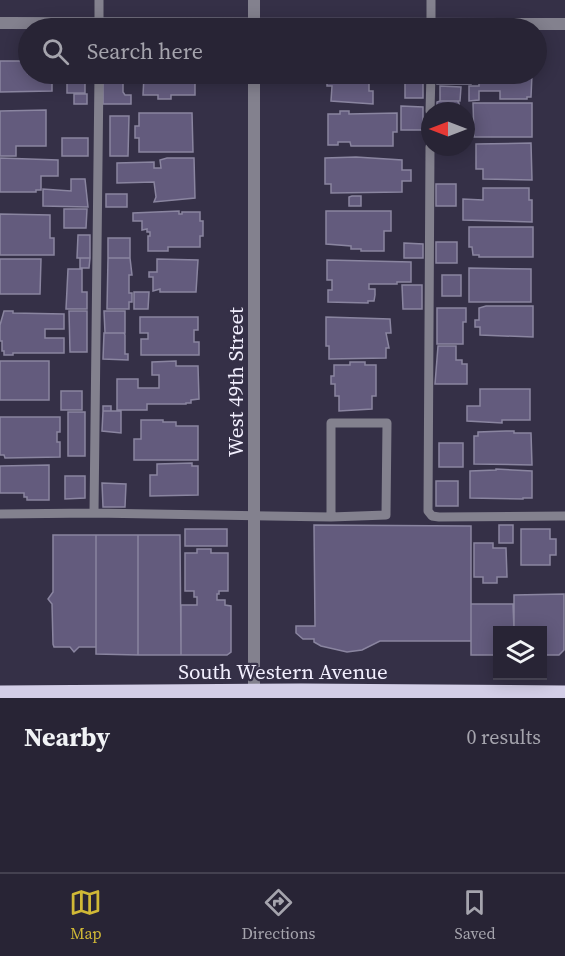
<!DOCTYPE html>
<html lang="en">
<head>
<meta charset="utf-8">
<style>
  body { margin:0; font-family:"Source Serif 4",serif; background:#302c3d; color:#f1f3f6 }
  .controls { position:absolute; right:18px; bottom:18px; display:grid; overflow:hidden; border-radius:0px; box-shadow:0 3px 15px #0003 }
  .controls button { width:54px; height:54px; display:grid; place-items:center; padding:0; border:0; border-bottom:2px solid #444150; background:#282435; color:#f1f3f6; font:30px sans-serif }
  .compass { position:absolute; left:421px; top:102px; width:54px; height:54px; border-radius:50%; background:#282435; box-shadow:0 3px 15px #0003; rotate:270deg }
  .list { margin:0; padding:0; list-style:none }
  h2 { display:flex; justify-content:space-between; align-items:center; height:78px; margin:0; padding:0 24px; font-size:26px }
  h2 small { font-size:20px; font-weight:400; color:#a5a4ad }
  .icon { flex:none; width:33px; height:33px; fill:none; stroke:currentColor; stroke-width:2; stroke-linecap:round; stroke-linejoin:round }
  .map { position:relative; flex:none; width:565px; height:698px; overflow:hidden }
  .search { position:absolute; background:#282435; box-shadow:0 3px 15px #0003; left:18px; right:18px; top:18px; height:66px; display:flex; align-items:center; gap:15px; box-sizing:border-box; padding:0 21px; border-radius:33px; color:#a5a4ad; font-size:22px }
  .sheet { height:174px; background:#282435 }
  nav { display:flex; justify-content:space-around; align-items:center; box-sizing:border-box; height:84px; border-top:2px solid #444150; background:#282435; font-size:16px; color:#a5a4ad }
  nav a { display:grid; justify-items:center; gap:3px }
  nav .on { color:#d0b836 }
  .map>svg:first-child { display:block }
  .building { fill:#635b7d; stroke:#8a85a0; stroke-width:1.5 }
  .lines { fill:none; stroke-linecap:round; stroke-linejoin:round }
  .service { stroke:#83818e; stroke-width:9 }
  .minor { stroke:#83818e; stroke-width:12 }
  .primary { stroke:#d3cee7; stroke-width:15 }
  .labels { text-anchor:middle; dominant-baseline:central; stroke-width:4.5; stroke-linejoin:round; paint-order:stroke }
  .street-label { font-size:21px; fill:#f2effe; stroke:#353047 }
</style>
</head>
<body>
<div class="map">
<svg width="565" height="698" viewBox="0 0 565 698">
  <rect width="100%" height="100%" fill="#353047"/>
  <path class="building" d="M0,61H28V74H65V77H52V91L0,92Z
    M67,74H85V93H67Z
    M157,74H199V81H195V95H171V99H158V95H143L144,76H157Z
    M327,74H369V91H373V104L331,101L332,86H327Z
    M437,74H471V84H437Z
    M479,74H532L531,97H527V99H500V91H479V100L469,101V86H479Z
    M405,75H423V98H405Z
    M103,80H123V92L125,95H131V104H103Z
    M440,86L461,87L460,101H440Z
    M74,94H87V104H74Z
    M440,101H460H457L459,103V111H437V102Z
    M473,103H532V137H474Z
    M401,106L423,107V130H401Z
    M46,110V146H16V156H0V111Z
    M340,111H349V114L397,113V132H393V146H351L350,142H338V145H328V114H340Z
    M139,113H192L193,152H139V138H135V126H139Z
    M110,116H129L128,156H110Z
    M62,138H88V156H62Z
    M531,143L532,180L483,179V169H476V144Z
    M356,157L402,160V170H411V181H402V192L331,193V184H325V158Z
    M0,158L58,160V176H41V190H36V192H0Z
    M167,158H194L195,198L154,202L156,197L154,182L117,183V163L154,162V168H161L160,160Z
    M71,179H85L88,207L43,206V189L71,191Z
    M436,184H456V206H436Z
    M483,188H529V200H532V222L463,220V199L483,200Z
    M106,194H127V207H106Z
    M352,196H361V206H349V197Z
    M64,209H87L86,228H64Z
    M179,211V214H182V212H200V221H203V236H200V247H168V251H148V236H150V232H147V229L142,230V221H133V213Z
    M326,211H391V231H384V251H361V249H351V246L326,244Z
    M0,214L50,215V238H54V255H0Z
    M469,227H533V257H479V255H473L472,247H469Z
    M78,235H90V258H77Z
    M108,238H130V258H108Z
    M436,242H457V263H436Z
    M404,243L423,244V258H404Z
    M80,258H90L89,268H80Z
    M108,258H130L132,275H129V293H132V302H129V309H107Z
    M0,259H41L40,294H0Z
    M157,259L198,260L196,292H160V289L153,291V277H149V272H157Z
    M327,260L411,262V282H397V284H369V289H375V295L374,301H368V303L328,302V290H332V280H327Z
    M469,268L531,269V302H469Z
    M68,269H82V292H87V309H66Z
    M442,275H461V296H442Z
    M402,285H422V309H403Z
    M134,292H149L148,309H134Z
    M486,306H533V337L480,335V327H475V320H479V308Z
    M437,308H466V322H463V344H437Z
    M4,311H13V313L64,314V329H45V338H64V353H13V355H4V351H2V341H0V325Z
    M69,311H87V352H70Z
    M104,311H125V333H105Z
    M140,317H198V330H194V342H199V355H141V339H148V333H140Z
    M326,317L390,319L391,333H386L389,348H386V358L329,359V346H326Z
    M104,333H124L125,335V354H128V360L103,359Z
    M438,346H456V360H462V364H467V384H435Z
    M0,361H49V400H0Z
    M176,361V366H198L199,399L191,400V403H186V404H147V410H117V379H138V388H159V375H152V362Z
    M350,362H365V365H376V396H372V409L339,411V396H335V384H331V376H334V365H350Z
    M480,389H530V420H502V423L467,421V406H480Z
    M61,391H82V410H61Z
    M103,406H111V411H103Z
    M103,411H121V433L102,431Z
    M68,412H85V456H68Z
    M0,417H60V432H57V442H60V457L5,458L4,455H0Z
    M141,420H163V422H176V426H198V460H134V439H141Z
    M506,431H514V433H531L532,465L474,464V436H478V432Z
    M439,443H463V467H439Z
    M192,463V466H198V495L150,496V475H157V464Z
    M49,465V500H27V497H24V493H0V466Z
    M496,469L532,471V498H523V499L470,498V471L496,470Z
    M65,476H85V498L65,499Z
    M436,481H458V506H436Z
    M102,483L126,484L125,507H103Z
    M314,525L471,526V641H380L362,650L347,652L321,646L314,642V639H303L296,633V626H315Z
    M499,525H513V543H499Z
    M185,529H227V546H185Z
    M521,529H550V539H556V555H550V565H521Z
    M53,535H96V647H79L74,652L70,647H54L53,644L52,604L48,599L53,592Z
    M96,535H138V655L96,654Z
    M138,535H180L181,655H138Z
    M474,543H493V548H506L507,577H497V583H483V577H474Z
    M197,549H211V553H228V591H219V594H217V600H225V605L231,606V652L227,655H181V605H197V597H194V591H185V553H197Z
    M564,594V650L559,655H542V630H514V595Z
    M471,604H513L514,630H498V655H471Z"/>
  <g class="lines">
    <path class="service" d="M431,0V28
      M99,28V0
      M430,111L431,74
      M430,147L428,511L432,516L439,517L565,516
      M94,513L99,74
      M0,514L94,513L331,517V423H387L386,515L331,517"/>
    <path class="minor" d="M0,23L565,24
      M254,28V0
      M254,691V74"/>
    <path class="primary" d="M0,693L301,691L565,693"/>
  </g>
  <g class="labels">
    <g class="street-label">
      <text transform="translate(235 382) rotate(-90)">West 49th Street</text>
      <text x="283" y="671">South Western Avenue</text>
    </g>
  </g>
</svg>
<div class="controls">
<button><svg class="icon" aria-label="layers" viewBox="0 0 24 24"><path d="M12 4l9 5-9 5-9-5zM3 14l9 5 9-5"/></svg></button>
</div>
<svg class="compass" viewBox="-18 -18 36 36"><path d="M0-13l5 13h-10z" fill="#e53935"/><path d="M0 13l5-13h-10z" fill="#a5a4ad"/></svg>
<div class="search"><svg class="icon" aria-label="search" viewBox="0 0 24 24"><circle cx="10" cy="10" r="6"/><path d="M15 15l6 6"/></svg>Search here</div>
</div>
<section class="sheet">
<h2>Nearby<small>0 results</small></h2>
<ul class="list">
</ul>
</section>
<nav>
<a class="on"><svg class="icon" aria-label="map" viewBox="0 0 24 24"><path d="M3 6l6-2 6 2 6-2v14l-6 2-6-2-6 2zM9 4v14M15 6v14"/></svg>Map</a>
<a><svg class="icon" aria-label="directions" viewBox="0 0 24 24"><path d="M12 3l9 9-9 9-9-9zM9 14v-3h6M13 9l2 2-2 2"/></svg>Directions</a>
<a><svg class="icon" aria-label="saved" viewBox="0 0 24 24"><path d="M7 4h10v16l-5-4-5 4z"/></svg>Saved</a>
</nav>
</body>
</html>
